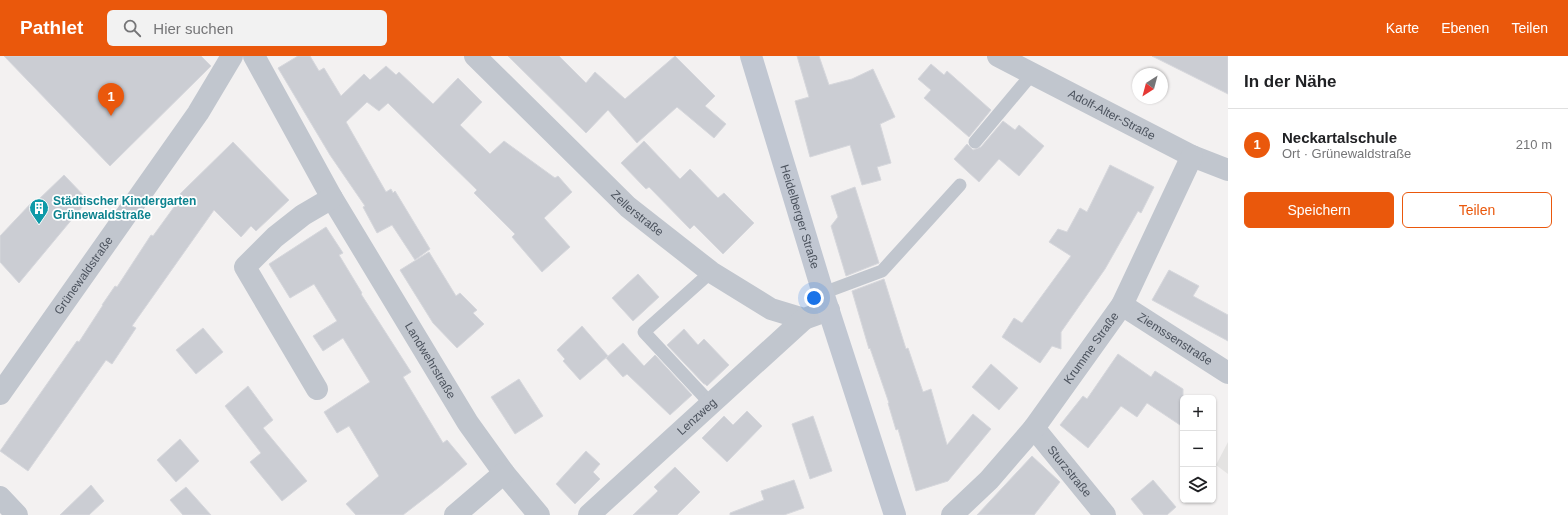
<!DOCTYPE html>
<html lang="de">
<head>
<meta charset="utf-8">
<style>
  body { margin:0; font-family:Helvetica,sans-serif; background:#f2f2f2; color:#202124 }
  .controls { position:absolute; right:12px; bottom:12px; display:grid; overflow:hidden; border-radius:6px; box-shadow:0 1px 3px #0004 }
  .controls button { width:36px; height:36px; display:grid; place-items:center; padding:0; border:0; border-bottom:1px solid #e0e0e0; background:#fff; color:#202124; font:20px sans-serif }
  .compass { position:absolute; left:1132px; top:12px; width:36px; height:36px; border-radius:50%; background:#fff; box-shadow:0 1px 3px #0004; rotate:216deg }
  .you { position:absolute; left:814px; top:242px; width:14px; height:14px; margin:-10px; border:3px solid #fff; border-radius:50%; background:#1a73e8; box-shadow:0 0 0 6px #1a73e833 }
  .badge { display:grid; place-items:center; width:26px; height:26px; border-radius:50%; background:#ea580c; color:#fff; font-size:13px; font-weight:700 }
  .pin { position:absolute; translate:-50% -33px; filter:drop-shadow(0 1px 2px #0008) }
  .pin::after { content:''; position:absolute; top:21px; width:14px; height:12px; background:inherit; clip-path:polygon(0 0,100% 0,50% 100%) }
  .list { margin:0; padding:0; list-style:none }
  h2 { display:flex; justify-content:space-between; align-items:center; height:52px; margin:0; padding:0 16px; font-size:17px }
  h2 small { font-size:13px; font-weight:400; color:#757577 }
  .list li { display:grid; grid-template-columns:26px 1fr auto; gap:12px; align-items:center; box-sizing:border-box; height:72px; padding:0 16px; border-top:1px solid #e0e0e0 }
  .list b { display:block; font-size:15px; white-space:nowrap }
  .list p { margin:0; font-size:13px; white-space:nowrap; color:#757577 }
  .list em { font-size:13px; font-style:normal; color:#757577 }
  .actions { display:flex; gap:8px; padding:12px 16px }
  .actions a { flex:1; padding:9px 0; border:1px solid #ea580c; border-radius:6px; text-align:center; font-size:14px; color:#ea580c }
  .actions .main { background:#ea580c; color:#fff }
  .icon { flex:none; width:22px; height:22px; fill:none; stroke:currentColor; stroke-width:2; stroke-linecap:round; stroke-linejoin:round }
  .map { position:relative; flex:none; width:1228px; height:459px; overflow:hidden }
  header { display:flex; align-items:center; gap:24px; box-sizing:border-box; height:56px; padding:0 20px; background:#ea580c; color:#fff }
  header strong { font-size:19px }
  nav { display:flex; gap:22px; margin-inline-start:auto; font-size:14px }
  .search { width:280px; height:36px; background:#f2f2f2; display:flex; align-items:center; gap:10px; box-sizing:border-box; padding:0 14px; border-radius:6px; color:#757577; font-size:15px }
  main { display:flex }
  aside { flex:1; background:#fff }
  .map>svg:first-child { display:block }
  .education { fill:#e4e3e2 }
  .building { fill:#cbcdd3; stroke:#d6d7dc }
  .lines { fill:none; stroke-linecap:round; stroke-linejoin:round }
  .lane { stroke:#c1c6ce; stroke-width:13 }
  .street { stroke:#c1c6ce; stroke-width:22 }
  .secondary { stroke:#c1c7d2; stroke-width:22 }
  .labels { text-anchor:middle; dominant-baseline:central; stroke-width:3.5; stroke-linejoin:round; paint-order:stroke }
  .street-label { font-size:12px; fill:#4b525d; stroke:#fff }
  .culture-label { font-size:12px; font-weight:bold; fill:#0d838f; stroke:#fff; text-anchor:start }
</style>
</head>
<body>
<header>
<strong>Pathlet</strong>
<div class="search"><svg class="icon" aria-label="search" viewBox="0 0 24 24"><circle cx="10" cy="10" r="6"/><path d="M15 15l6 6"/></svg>Hier suchen</div>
<nav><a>Karte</a><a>Ebenen</a><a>Teilen</a></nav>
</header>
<main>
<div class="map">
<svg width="1228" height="459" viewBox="0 0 1228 459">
  <rect width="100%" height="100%" fill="#f3f1f1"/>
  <path class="education" d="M1228,386V418L1216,409Z"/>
  <path class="building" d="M4,0H201L211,10L110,110Z
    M298,0H310L319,15L324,12L341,40L364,18L370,24L386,10L396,19L399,16L433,48L458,22L482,46L460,69L490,98L504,85L555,122L558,120L572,136L544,162L570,191L542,216L512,181L515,178L474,137L477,134L388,47L379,55L367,46L346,66L386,136L391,133L393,137L395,135L430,193L415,204L392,169L377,177L363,151L365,150L330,99L278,12Z
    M508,0H559L586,27L595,16L625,43L675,0L715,40L705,50L726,68L714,82L677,51L637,87L608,54L586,77Z
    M797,0H819L829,29L852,23L873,13L895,61L880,68L891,107L877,111L881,124L862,129L850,89L810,101L795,45L809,41Z
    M1152,0H1228V38Z
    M931,8L944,19L947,15L991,54L969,81L924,42L931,34L918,23Z
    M1003,65L1015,74L1019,69L1044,90L1019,120L999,103L979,126L954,103L967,88L973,94L981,91Z
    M644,85L680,123L690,113L718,142L724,137L754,167L723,198L694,169L690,173L649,131L646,133L621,107Z
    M233,86L289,144L256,175L251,170L241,181L214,154L132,270L136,272L112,308L106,304L28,415L0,395L77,285L79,286L103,249H102L115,230L117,231L151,179L153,180L182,140L180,138Z
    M1110,109L1154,131L1141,157L1138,155L1105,213L1061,276V293L1052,290L1040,307L1002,281L1014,262L1022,267L1071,200L1049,186L1058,173L1067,176L1080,152L1087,156Z
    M64,119L88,144L19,227L0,206V180L34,144L36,146Z
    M855,131L879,207L846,220L831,170L838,161L831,140Z
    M326,171L343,197L339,199L362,237L361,238L411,316L403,321L443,387L447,384L467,408L438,432L403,459H356L346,448L379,420L349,370L337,377L324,356L370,326L343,282L323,295L313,280L337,265L314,228L290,242L269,208Z
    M429,196L456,240L460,237L477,254L473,257L484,268L457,292L433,267L400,214Z
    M1169,214L1199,230L1193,240L1228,259V285L1152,244Z
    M638,218L659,241L633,265L612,242Z
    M884,223L906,293L908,292L923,336L931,333L947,389L973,358L991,373L948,425L916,435L898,373L896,374L888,347H889L870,292L869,293L852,235Z
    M582,270L608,300L580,324L563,305L565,303L557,294Z
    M203,272L223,296L196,318L176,294Z
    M684,273L698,289L704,283L729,309L707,330L705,328H704L667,289Z
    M623,287L644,310L655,299L692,339L670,359L627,318L623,321L606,302Z
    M1118,298L1151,321L1155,315L1183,333V371L1147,347L1137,361L1121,350L1088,392L1060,369L1083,340L1087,343Z
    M991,308L1018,332L999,354L972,331Z
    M519,323L543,360L515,378L491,341Z
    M248,330L273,364L263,372L307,425L282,445L250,406L261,397L225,350Z
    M747,355L762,370L727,406L702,382L724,360L733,369Z
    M813,360L832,415L810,423L792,368Z
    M180,383L199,405L176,426L157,404Z
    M586,395L600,408L593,416L600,423L575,448L556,428Z
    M1032,400L1060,426L1034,459H977Z
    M675,411L700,436L677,459H633L658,435L654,431Z
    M794,424L804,452L784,459H730V457L764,444L761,435Z
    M1153,424L1176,451L1167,459H1144L1131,443Z
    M91,429L104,445L89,459H60Z
    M186,431L211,459H183L170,444Z"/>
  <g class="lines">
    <path class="lane" d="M975,86L1032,18
      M711,216L644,276L711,348
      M823,237L882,215L960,129"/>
    <g class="street">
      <path id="s1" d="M254,0L332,142L468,367L504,417L539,459"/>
      <path id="s2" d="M475,0L628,151L711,216L771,253L804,263L829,254"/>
      <path id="s3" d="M998,0L1192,100L1228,114"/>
      <path id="s4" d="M1122,249L1228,317"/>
      <path d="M317,333L245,211L275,181L303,159L332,142"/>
      <path id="s5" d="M0,338L198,57L232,0"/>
      <path id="s6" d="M1034,372L1105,459"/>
      <path d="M0,441L17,459"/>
      <path d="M455,459L504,417"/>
      <path id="s7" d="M589,459L804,263"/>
      <path id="s8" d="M952,459L989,424L1034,372L1122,249L1192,100"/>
    </g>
    <path class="secondary" id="s9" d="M751,0L823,237L895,459"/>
  </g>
  <defs>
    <g id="building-pin" transform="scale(1)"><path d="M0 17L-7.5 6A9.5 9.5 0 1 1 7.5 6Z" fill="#0f9aa8" stroke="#fff"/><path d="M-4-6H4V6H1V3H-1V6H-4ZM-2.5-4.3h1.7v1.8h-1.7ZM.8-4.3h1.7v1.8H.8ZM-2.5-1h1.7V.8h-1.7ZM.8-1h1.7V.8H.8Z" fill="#fff"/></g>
  </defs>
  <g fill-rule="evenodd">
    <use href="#building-pin" x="39" y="152"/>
  </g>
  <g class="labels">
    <g class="street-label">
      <text stroke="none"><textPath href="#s3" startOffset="128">Adolf-Alter-Straße</textPath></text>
      <text stroke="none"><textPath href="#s2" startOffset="226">Zellerstraße</textPath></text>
      <text stroke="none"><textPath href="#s9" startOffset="168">Heidelberger Straße</textPath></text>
      <text stroke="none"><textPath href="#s5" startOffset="145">Grünewaldstraße</textPath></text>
      <text stroke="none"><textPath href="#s4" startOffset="63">Ziemssenstraße</textPath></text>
      <text stroke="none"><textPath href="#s8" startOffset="218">Krumme Straße</textPath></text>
      <text stroke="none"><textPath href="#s1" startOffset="352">Landwehrstraße</textPath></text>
      <text stroke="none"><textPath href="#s7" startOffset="146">Lenzweg</textPath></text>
      <text stroke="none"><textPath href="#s6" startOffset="56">Sturzstraße</textPath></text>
    </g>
    <g class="culture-label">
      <text x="53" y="145">Städtischer Kindergarten<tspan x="53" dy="14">Grünewaldstraße</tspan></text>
    </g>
  </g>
</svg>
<div class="controls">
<button>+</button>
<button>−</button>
<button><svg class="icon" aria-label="layers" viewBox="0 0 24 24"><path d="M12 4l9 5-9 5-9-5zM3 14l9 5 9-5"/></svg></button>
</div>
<svg class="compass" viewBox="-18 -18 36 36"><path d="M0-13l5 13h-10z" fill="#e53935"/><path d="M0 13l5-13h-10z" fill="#757577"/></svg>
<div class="you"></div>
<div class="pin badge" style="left:111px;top:60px">1</div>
</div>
<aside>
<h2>In der Nähe<small></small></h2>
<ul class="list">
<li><span class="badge">1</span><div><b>Neckartalschule</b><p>Ort · Grünewaldstraße</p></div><em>210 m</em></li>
</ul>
<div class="actions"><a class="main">Speichern</a><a>Teilen</a></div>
</aside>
</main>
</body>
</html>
